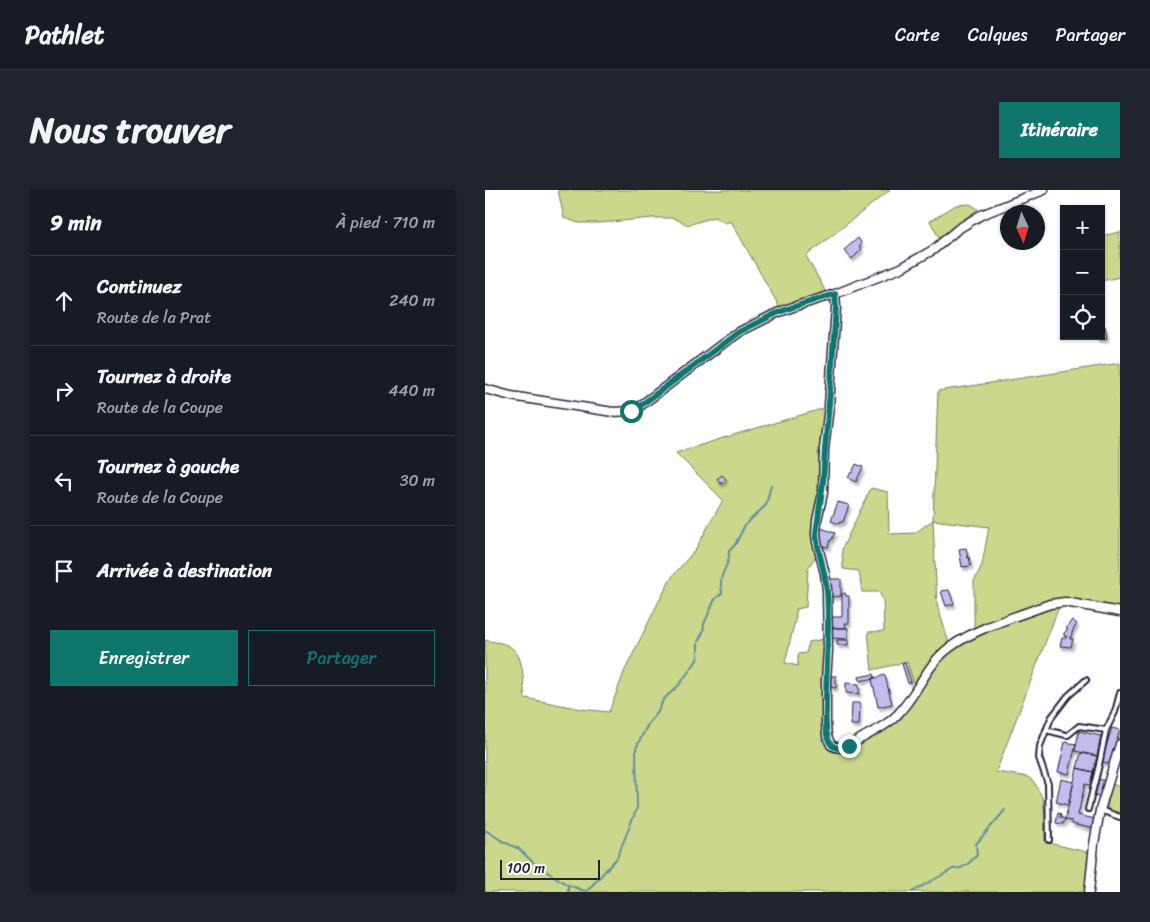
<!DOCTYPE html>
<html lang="fr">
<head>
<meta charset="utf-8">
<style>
  body { margin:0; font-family:Sriracha,sans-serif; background:#20242c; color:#f1f3f6 }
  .controls { position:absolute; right:15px; top:15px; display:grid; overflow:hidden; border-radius:0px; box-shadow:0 1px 4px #0004 }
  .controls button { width:45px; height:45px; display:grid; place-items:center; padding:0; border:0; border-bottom:1px solid #363941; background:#171b24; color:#f1f3f6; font:25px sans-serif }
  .compass { position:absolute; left:515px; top:15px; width:45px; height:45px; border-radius:50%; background:#171b24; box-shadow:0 1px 4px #0004; rotate:176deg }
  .scale { position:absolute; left:15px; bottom:12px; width:100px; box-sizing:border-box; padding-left:5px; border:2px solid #22223b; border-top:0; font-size:14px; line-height:18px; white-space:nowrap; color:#22223b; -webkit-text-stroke:4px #fff; paint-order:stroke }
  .stop { position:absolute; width:15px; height:15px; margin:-11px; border:4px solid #0f766e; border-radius:50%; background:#fff }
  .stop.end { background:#0f766e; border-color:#fff; box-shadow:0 1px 5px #0008 }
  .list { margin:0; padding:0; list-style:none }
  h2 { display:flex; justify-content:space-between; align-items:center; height:65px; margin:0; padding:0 20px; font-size:21px }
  h2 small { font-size:16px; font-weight:400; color:#9ea1a6 }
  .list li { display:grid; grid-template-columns:32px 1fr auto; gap:15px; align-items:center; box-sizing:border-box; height:90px; padding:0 20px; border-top:1px solid #363941 }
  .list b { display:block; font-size:19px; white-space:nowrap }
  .list p { margin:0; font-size:16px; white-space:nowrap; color:#9ea1a6 }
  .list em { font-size:16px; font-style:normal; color:#9ea1a6 }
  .actions { display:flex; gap:10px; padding:15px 20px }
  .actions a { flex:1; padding:11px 0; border:1px solid #0f766e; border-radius:0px; text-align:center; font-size:18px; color:#0f766e }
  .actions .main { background:#0f766e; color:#fff }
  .icon { flex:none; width:28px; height:28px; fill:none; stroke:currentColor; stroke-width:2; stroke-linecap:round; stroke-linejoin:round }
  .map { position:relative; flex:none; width:635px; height:702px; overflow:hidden; border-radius:0px }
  header { display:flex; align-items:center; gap:30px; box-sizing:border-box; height:70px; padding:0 25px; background:#171b24; border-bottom:1px solid #363941 }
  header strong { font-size:24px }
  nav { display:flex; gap:28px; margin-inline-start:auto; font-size:18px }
  .intro { display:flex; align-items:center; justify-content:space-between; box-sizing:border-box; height:120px; padding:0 30px }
  h1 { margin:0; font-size:35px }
  .button { padding:12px 22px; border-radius:0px; background:#0f766e; color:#fff; font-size:18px; font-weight:700 }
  main { display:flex; gap:30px; padding:0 30px }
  aside { flex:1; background:#171b24; border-radius:0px; box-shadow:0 1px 4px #0004 }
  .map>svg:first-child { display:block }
  .green { fill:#cbd78a; stroke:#767c62 }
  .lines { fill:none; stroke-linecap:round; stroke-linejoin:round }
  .stream { stroke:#6090a0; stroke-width:2 }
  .building { fill:#c4bcee; stroke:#22223b; filter:url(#shadow) }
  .service-casing { stroke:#22223b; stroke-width:8 }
  .minor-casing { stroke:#22223b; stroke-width:11 }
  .service { stroke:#fff; stroke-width:4 }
  .minor { stroke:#fff; stroke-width:8 }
  .route { stroke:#0f766e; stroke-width:6 }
</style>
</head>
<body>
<header>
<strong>Pathlet</strong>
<nav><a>Carte</a><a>Calques</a><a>Partager</a></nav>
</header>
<div class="intro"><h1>Nous trouver</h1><a class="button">Itinéraire</a></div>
<main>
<aside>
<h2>9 min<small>À pied · 710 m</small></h2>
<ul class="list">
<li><svg class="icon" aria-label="ahead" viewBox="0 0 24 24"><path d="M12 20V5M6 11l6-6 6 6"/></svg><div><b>Continuez</b><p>Route de la Prat</p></div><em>240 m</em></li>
<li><svg class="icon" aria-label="right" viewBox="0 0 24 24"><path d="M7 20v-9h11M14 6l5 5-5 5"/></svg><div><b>Tournez à droite</b><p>Route de la Coupe</p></div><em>440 m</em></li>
<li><svg class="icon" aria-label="left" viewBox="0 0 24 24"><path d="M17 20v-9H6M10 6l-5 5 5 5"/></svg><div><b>Tournez à gauche</b><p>Route de la Coupe</p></div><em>30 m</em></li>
<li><svg class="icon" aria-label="arrive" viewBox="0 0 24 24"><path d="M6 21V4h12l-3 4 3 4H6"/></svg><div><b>Arrivée à destination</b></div></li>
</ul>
<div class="actions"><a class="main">Enregistrer</a><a>Partager</a></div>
</aside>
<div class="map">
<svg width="635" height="702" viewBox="0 0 635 702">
  <defs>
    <filter id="shadow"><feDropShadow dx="2" dy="3.5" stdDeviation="1" flood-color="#0004"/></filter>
  </defs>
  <rect width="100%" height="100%" fill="#fff"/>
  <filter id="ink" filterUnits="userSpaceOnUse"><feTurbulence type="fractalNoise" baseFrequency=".02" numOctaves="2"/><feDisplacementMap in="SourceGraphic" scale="10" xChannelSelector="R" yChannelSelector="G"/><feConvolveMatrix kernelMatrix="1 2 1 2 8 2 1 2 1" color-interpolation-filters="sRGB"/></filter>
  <g filter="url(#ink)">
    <path class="green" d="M73,0H405L321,66L341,102L295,118L246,31L241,33L229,27L203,35L189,28H167L115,33H94L79,28Z
      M485,14L493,19L454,48L445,31L471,15Z
      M635,42V87L616,91V46Z
      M635,173V419L579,409L494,438H489V391L497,375L504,337L448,330L452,414L464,453L449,467L430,497L422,472L387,480L383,442L399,441L398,410L394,402H377L374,381L358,379L357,359L386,298L403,302L404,344L430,343L448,330L453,201Z
      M340,218L334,302L331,320L332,364L323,378L321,417L311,419V426L300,473L313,476V464L321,463L324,452L339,449L340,456L342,555L346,560L357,562L364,560L393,542L459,465L488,447L566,416L575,414L511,582L543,587L549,592L558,609L560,625V652L606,663L602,702H0V450C7,452 17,452 24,456C41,466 37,491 40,508L96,519L124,522L140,480L174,411L187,387L210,360L238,310L191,263L238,248Z
      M627,594L635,597V624L624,620L622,617Z"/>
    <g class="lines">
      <path class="stream" d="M0,641H2L17,651L34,659L51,675L83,695V702
        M83,695L100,701L103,700L132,668L152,618L151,558L163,534L173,522L178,510L194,495L210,473L213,468V452L218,442L219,434L230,409L237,403C237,400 236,397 236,394C235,381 246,375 244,361L250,355L260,335L281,315L286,295
        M427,702L468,679L476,678L484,673L492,665L491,654L520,620"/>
    </g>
    <path class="building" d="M373,48L377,54L374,56L377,59L367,69L359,60Z
      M620,136L622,148L613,149V146H616V137Z
      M371,274L378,277L371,292L363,288L366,282L367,283Z
      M237,285L241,289L236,294L232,289Z
      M353,312L364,315L358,332H355L354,334L346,331Z
      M336,338L350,343L346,351L345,350L343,357L335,356L336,351L333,350V344Z
      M481,358L483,368L484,367L486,376L477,377L474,359Z
      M345,389H356V406L346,407Z
      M464,400L469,414L461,416L456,401Z
      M360,403L361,406H364V433H360L361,438L344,437V427H357V404Z
      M587,430L592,434L588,440L586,447H585V449H588L586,457L575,456L577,448H581L582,446H579V443L583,439L581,438Z
      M347,438H363V449L347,448Z
      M352,450H363V455H352Z
      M420,473L426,492L423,493L417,474Z
      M389,484L390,488L375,491L374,487Z
      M400,485L407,514L393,517L387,489Z
      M346,486H351V498L345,497Z
      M361,493L374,494V504L361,503Z
      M367,513H375L374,535H366Z
      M627,538L635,540L625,574L616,572Z
      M594,541L616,546L612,566L590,561Z
      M580,552L591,554L584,584L573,582Z
      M596,563L612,566L608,582L592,578Z
      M592,578L608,582L605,595L600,594L593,625L610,629L609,639L587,634V631L580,630Z
      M576,589L589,592L583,615L571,612Z
      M614,589L620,591L616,607L610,605Z
      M573,623L576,624L575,627L580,629L578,634L571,633Z"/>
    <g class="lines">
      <g class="service-casing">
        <path id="service" d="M561,540L581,545H583L594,536L621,540
          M603,619L614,575L621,540L630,522L635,503
          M615,620L635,627
          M564,650L563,594L554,568L555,556L566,528L583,506L601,490"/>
      </g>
      <g class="minor-casing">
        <path id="minor" d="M350,104L351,117L344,216L339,259L338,303L332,330L331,344L332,352L340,384L342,400L343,461L341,490V534L342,546L346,555C357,562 367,554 377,548C389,541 403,535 412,525C432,505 441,475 464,458C492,437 533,426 565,414L580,412L635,422
          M0,199L26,206L128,222L145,221L155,216L240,152L254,142L292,123L308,117L350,104L416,78L448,60L473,39L496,25L559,0
          M604,702L609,654L615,620L635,554"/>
      </g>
      <use href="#service" class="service"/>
      <use href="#minor" class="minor"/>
    </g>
  </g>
  <g class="lines" filter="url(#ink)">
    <path class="route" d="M146,221L155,216L254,142L292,123L308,117L350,104L351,117L346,190L340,259L338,292L331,344C333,363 340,381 342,401C345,438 341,476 341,513C341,525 339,541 344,551C348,560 357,559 364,556"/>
  </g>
</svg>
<div class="controls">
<button>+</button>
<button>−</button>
<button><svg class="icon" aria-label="locate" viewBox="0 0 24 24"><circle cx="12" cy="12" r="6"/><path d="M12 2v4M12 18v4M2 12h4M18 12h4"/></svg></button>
</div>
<svg class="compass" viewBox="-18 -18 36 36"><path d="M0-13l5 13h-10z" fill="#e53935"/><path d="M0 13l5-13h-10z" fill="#9ea1a6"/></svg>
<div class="scale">100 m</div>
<div class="stop" style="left:146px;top:221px"></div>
<div class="stop end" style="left:364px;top:556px"></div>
</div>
</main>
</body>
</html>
